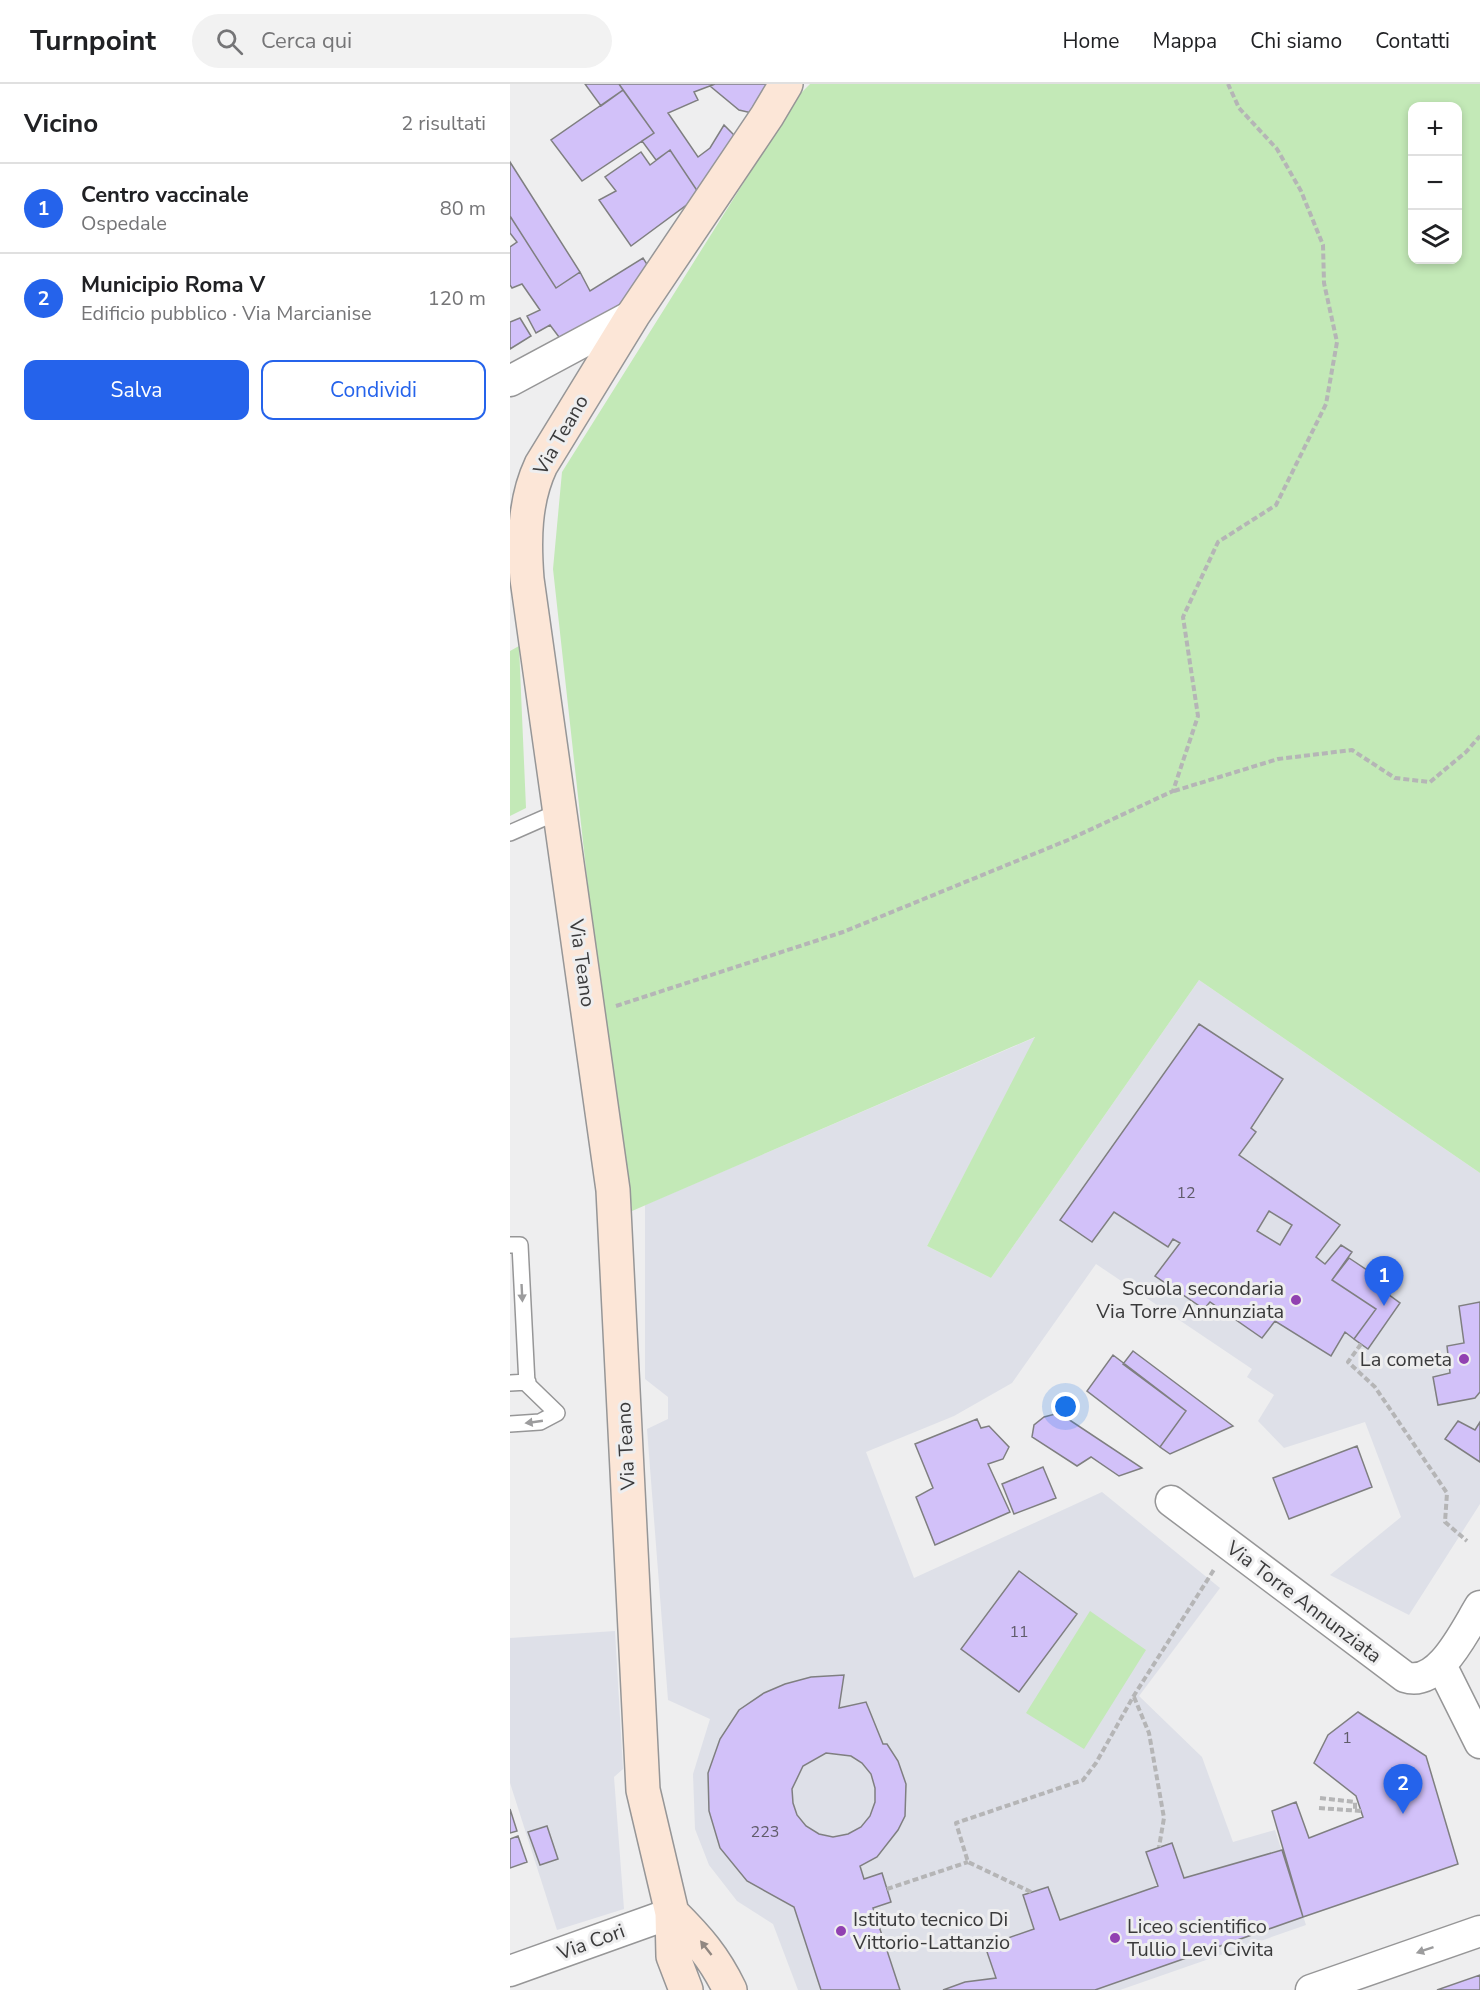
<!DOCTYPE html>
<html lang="it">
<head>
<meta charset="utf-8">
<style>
  body { margin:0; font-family:"Nunito Sans",sans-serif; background:#f2f2f2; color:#202124 }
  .controls { position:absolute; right:18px; top:18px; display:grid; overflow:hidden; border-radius:12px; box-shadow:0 3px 9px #0003 }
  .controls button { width:54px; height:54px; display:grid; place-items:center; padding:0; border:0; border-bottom:2px solid #e0e0e0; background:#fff; color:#202124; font:30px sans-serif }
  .you { position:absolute; left:556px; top:1323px; width:21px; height:21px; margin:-15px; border:4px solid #fff; border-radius:50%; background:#1a73e8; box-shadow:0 0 0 9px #1a73e833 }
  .badge { display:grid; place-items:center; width:39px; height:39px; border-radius:50%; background:#2563eb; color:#fff; font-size:20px; font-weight:700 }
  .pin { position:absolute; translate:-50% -50px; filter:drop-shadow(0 2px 3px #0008) }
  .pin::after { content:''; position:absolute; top:32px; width:21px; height:18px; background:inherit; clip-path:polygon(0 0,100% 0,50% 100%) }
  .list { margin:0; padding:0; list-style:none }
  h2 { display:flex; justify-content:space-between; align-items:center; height:78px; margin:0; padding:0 24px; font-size:26px }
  h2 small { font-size:20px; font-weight:400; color:#757577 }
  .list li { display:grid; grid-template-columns:39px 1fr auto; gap:18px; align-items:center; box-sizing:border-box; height:90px; padding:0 24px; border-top:2px solid #e0e0e0 }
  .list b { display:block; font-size:22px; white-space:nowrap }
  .list p { margin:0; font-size:20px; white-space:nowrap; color:#757577 }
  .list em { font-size:20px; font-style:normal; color:#757577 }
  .actions { display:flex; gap:12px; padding:18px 24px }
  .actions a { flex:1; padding:14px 0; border:2px solid #2563eb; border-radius:12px; text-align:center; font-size:21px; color:#2563eb }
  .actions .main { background:#2563eb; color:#fff }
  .icon { flex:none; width:33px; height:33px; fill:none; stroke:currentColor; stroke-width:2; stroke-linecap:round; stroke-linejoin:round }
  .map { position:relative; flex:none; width:970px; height:1906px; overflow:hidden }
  header { display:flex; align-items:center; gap:36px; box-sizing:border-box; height:84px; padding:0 30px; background:#fff; border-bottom:2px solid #e0e0e0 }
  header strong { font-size:28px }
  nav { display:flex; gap:33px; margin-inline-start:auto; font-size:21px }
  .search { width:420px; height:54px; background:#f2f2f2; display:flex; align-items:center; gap:15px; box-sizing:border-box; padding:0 21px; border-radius:33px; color:#757577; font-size:22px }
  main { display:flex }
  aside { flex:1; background:#fff }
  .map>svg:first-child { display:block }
  .built { fill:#dee0e8 }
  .green { fill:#c3e9b7; fill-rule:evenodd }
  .building { fill:#d2c1f9; stroke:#7f7f80; stroke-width:1.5; fill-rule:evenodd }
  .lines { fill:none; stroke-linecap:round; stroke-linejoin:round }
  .lane-casing { stroke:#969697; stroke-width:18 }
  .street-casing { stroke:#969697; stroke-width:33 }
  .secondary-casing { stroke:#969697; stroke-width:36 }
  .path { stroke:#b5b5b6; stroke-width:4; stroke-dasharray:6 3; stroke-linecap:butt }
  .lane { stroke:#fff; stroke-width:15 }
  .street { stroke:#fff; stroke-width:30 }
  .secondary { stroke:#fce6d7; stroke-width:33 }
  .oneway { fill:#9c9c9d }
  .oneway2 { fill:#918781 }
  .poi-dot { fill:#9141b1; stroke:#eeeeef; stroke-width:2 }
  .labels { text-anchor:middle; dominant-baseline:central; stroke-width:6; stroke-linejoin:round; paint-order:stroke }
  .number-label { font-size:16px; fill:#605c6a }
  .street-label { font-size:20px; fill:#3a3a3b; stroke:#eeeeef }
  .poi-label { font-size:20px; fill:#3a3a3b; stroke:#eeeeef; text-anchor:end }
</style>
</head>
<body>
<header>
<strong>Turnpoint</strong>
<div class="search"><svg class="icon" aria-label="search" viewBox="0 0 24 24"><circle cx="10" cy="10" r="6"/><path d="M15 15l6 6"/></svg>Cerca qui</div>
<nav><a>Home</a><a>Mappa</a><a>Chi siamo</a><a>Contatti</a></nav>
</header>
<main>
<aside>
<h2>Vicino<small>2 risultati</small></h2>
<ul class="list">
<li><span class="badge">1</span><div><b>Centro vaccinale</b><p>Ospedale</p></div><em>80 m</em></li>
<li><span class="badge">2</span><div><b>Municipio Roma V</b><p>Edificio pubblico · Via Marcianise</p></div><em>120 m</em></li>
</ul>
<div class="actions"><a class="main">Salva</a><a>Condividi</a></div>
</aside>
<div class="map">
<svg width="970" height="1906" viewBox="0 0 970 1906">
  <rect width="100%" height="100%" fill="#eeeeef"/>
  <path class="built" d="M689,896L970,1089V1420L899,1531L820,1491L891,1433L855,1338L774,1364L748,1337L764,1311L737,1293L742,1285L586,1180L502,1299L444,1332L356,1368L404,1494L592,1408L710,1504L629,1612L692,1673L723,1758L765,1746L796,1841L610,1906H288L263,1840L227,1817L199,1781L185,1745L183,1690L200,1635L158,1616L137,1345L158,1335V1313L135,1295V1121L526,953L417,1162L481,1194Z
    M105,1547L113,1685L104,1693L114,1825L47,1846L0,1699V1554Z"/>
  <path class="green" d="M300,0H970V1089L689,896L481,1194L417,1162L525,953L122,1127L88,894L43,485L52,388L288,12ZM902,22H948V176H902Z
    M9,562L16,724L0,732V567Z
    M580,1527L636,1566L574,1665L516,1629Z"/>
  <path class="building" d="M75,0H109L113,6L91,22Z
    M109,0H205L184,8L188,16L158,29L188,73L200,64L214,41L227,54L190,111L160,66L146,76L132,57L144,49Z
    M205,0H262L246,30L229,26L200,2Z
    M113,6L144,49L72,97L41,56Z
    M160,66L190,111L121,162L89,116L106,107L95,93L131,68L140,81Z
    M0,78L70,188L46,204L0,132Z
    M0,132L46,204L70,188L80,207L133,174L140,185L124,212L52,257L40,241L26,249L17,232L30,226L12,200L2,204L0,201V163L7,158L0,149Z
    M10,234L21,252L0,265V238Z
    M689,940L773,995L741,1044L746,1048L729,1071L830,1141L806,1173L815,1180L831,1161L842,1168L822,1196L866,1225L844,1255L835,1248L821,1272L765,1237L752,1254L700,1218L694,1225L645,1192L670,1159L663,1155L658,1163L604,1128L582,1158L550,1136ZM759,1127L782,1141L770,1161L747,1147Z
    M839,1174L872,1196L867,1202L890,1219L858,1265L844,1255L866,1225L822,1196Z
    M970,1218V1308L965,1314L928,1321L923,1293L940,1289L937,1262L954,1259L949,1222Z
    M623,1267L723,1342L660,1370L650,1363L676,1327L613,1280Z
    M603,1271L676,1327L650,1363L577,1307Z
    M549,1329L632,1384L609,1392L581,1373L567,1382L522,1353L524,1341L534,1333Z
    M467,1335L471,1344L479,1342L499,1363L493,1375L478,1380L500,1428L425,1461L406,1413L423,1404L405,1360Z
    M948,1337L965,1346L970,1338V1378L935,1355Z
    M847,1362L862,1403L779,1435L763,1394Z
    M533,1383L546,1414L504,1430L492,1400Z
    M509,1487L567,1530L509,1608L451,1565Z
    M334,1591L329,1624L356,1618L373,1660H377L388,1677L396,1700L395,1732L388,1746L367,1773L350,1782L354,1795L372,1789L381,1818L363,1824L390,1906H311L284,1823L237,1797L210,1764L199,1727L198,1689L210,1655L229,1626L254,1609L275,1600L301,1593ZM316,1669L341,1672L352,1679L361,1690L365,1704V1718L360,1732L351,1743L338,1750L323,1753L309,1750L296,1742L287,1731L283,1719L282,1705L293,1682Z
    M848,1628L916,1672L948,1780L793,1833L762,1727L786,1718L799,1754L853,1733L846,1712L804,1679L818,1651Z
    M0,1725L7,1747L0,1749Z
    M37,1742L48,1775L30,1781L18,1748Z
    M8,1752L17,1778L0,1784V1755Z
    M662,1759L674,1794L772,1766L793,1833L585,1906H433L455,1898L486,1894L475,1862L524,1845L513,1811L538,1803L550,1836L648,1802L636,1768Z
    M970,1891V1906H927Z"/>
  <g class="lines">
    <g class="lane-casing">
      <path id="lane" d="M0,749L50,727
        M0,1161H10L17,1300L47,1329L30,1338L0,1340
        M0,1299L18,1298"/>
    </g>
    <g class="street-casing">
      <path id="street" d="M0,297L123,231
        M661,1417L895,1593C929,1604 955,1546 970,1522
        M931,1581L970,1659
        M0,1887L162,1829
        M801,1906L970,1847"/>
    </g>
    <g class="secondary-casing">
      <path id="secondary" d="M162,1829C188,1855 204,1873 220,1906
        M176,1906L163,1872L162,1829L133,1706L103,1106L17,495C14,457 14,417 31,381L123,231L257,32L276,0"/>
    </g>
    <path class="path" d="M664,707L768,675L842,666L885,694L920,698L956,668L970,652
      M106,922L333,848L558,756L663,707L688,632L673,533L708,458L766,421L816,320L827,258L814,199L813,161L791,107L767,65L729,24L718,0
      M851,1260L838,1278L865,1303L937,1409L935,1438L957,1457
      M624,1613L639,1649L654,1734L649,1763
      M810,1714L845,1718V1726
      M809,1724L851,1727
      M377,1805L458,1778
      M521,1808L458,1778L446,1739L573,1696L586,1679L623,1613L705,1484"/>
    <use href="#lane" class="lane"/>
    <use href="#street" class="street"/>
    <use href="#secondary" class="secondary"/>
  </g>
  <defs><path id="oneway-solid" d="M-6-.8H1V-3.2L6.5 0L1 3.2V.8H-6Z" transform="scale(1.5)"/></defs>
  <g class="oneway">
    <use href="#oneway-solid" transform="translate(12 1209) rotate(87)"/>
    <use href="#oneway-solid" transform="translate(24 1338) rotate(172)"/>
    <use href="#oneway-solid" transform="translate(915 1866) rotate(161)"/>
  </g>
  <use class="oneway2" href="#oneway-solid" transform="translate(196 1864) rotate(-128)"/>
  <g class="poi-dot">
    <circle cx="786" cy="1216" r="6"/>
    <circle cx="954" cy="1275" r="6"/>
    <circle cx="331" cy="1847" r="6"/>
    <circle cx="605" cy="1854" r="6"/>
  </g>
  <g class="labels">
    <g class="number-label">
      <text x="676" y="1109">12</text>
      <text x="509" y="1548">11</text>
      <text x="837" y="1654">1</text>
      <text x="255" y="1748">223</text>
    </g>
    <g class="street-label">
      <text transform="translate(51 351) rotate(-60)">Via Teano</text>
      <text transform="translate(72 879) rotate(82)">Via Teano</text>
      <text transform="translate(116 1362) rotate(-93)">Via Teano</text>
      <text transform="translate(794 1518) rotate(37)">Via Torre Annunziata</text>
      <text transform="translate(81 1858) rotate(-20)">Via Cori</text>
    </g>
    <g class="poi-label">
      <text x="774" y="1204">Scuola secondaria<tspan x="774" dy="23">Via Torre Annunziata</tspan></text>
      <text x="942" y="1275">La cometa</text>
      <text x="343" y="1835" text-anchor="start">Istituto tecnico Di<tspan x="343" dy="23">Vittorio-Lattanzio</tspan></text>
      <text x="617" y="1842" text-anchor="start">Liceo scientifico<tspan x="617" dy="23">Tullio Levi Civita</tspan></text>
    </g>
  </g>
</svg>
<div class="controls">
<button>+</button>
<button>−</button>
<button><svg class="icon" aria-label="layers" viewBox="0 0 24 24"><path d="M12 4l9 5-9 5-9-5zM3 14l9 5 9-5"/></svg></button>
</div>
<div class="you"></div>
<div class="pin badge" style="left:874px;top:1222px">1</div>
<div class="pin badge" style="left:893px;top:1730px">2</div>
</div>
</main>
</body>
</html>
